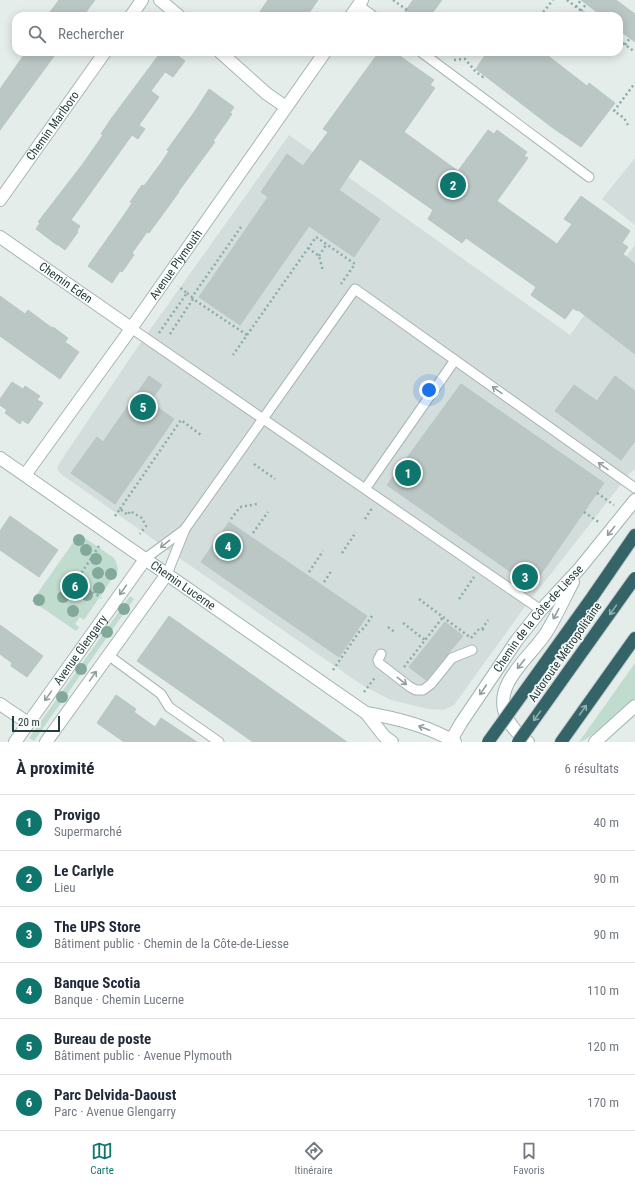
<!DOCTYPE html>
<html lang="fr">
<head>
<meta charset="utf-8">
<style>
  body { margin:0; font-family:"Roboto Condensed",sans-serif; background:#f6f6f7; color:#1f2937 }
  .scale { position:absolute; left:12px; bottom:10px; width:48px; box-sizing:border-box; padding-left:4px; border:2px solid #263d3d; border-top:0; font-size:11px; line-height:14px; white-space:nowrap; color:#263d3d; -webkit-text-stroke:3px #f5f9f8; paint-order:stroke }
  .you { position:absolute; left:429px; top:390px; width:14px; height:14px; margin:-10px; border:3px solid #fff; border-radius:50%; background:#1a73e8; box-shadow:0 0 0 6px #1a73e833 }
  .badge { display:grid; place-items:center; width:26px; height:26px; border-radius:50%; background:#0f766e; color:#fff; font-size:13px; font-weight:700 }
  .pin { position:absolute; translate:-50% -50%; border:2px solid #fff; box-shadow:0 1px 4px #0006 }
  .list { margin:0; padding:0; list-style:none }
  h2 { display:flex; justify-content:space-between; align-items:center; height:52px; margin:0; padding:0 16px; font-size:17px }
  h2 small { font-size:13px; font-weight:400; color:#747a83 }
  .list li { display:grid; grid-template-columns:26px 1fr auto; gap:12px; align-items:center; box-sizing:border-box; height:56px; padding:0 16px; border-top:1px solid #e0e1e3 }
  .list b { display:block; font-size:15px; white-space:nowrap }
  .list p { margin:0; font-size:13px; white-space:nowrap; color:#747a83 }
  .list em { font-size:13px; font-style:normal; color:#747a83 }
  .icon { flex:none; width:22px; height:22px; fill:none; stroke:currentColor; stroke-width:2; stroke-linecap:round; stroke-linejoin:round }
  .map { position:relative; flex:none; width:635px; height:742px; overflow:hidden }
  .search { position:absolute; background:#fff; box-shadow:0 2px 10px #0003; left:12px; right:12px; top:12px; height:44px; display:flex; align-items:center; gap:10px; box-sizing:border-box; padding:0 14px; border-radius:12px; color:#747a83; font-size:15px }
  .sheet { height:388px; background:#fff }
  nav { display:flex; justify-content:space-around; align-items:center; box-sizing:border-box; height:56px; border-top:1px solid #e0e1e3; background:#fff; font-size:11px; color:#747a83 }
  nav a { display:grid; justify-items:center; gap:2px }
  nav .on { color:#0f766e }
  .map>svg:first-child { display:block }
  .built { fill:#d3dddb }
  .green { fill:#c0dccf }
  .building { fill:#bbc7c5; stroke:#b8c6c4 }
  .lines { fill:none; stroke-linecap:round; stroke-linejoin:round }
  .service-casing { stroke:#a8b5b3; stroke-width:11 }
  .minor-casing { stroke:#a8b5b3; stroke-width:14 }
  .secondary-casing { stroke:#a1b5b3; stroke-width:14 }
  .motorway-casing { stroke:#c2c9c9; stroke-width:14 }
  .path { stroke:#88adab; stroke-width:2.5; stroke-dasharray:2 3; stroke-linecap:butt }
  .service { stroke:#fff; stroke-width:9 }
  .minor { stroke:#fff; stroke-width:12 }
  .secondary { stroke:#fff; stroke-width:12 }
  .motorway { stroke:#346467; stroke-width:12 }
  .motorway-bridge-casing { stroke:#c2c9c9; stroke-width:14; stroke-linecap:butt }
  .motorway-bridge { stroke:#346467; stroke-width:12 }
  .tree { fill:#83a99c }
  .oneway { stroke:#929e9e }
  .oneway2 { stroke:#94aeb0 }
  .labels { text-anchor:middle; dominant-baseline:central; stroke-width:3.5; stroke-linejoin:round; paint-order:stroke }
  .street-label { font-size:12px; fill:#263d3d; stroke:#f5f9f8 }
</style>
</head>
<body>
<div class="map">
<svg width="635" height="742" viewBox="0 0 635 742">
  <rect width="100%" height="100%" fill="#e5edeb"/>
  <path class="built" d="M289,135L570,335L635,245V469L630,473L524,608L454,705L444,710L428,709L391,700L362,685L198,571L61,474L57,469L60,462L139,345Z
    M635,158V225L602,199Z"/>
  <path class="green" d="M79,534L114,558L116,562L118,569L114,576L84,620L80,617L75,624L79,627L76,631L32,601Z
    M130,596L134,599L34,741L29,738Z
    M635,663V698C626,706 589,741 579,742Z"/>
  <path class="building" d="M59,0H95L83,16H47Z
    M268,0H318L307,16H257Z
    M413,0H442L430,16H402Z
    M581,0H616L635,14V42L619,30V16H602Z
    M26,52H57L0,130V89Z
    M161,52H173L185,61L173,77L165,72L151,91L159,97L139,125L145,129L138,139L132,135L71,220L80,226L77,231L78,232L65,250L57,244V245L36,229L40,223L38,222L82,165L103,135L101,134L111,119Z
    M379,52H394L434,80L430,85L435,88L404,132L458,171L488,130L494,134L497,130L527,152L524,156L528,158L497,201L557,244L572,224L564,219L581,196L630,231L622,243L628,247L623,254L635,264V354L578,310L577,311L573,308L565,319L531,295L536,287L466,238L462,243L428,219L433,210L360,159L339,190L380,219L354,257L309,226L240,325L199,297L268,197L261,192L287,154L303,166L328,132L323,129Z
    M487,52H543L587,86L589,83L615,103L581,147L553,128L476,69Z
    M209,89L234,107L230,113L232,114L213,141L215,142L178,192H179L149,233L147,232L132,253L134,255L122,272L120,271L112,283L88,266L124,215L132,203L130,202L142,185L144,186L161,163L169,151L167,150L195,111Z
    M0,296L25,314L28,310L52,328L53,327L68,338L65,342L79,352L60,379L0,336Z
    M149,376L162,385L150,402L174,419L115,504L71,473L97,437L103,442Z
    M615,376L635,391V441L621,460L555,411L574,385L597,401Z
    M12,382L23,389L25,386L40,396L37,400L43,403L28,424L22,420L20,424L5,413L7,410L0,405V399Z
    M461,384L604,483L532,587L387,485Z
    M10,516L58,550L39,577L0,550V531Z
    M229,522L367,616L339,657L201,562Z
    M169,616L347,742H253L137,661Z
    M445,622L463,636L426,680L409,667Z
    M0,625L43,656L27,677L11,666L12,663L0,654Z
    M116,695L136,709L134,712L155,727L161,718L197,742H124L97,723Z"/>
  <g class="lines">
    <g class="service-casing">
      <path id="service" d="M358,5L373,16
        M421,52L589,177
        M131,328L541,610
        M365,489L455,360
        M146,558L184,530
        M167,574L185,529L355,289L635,488
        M381,654L378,660L379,663L410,687L416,690H423L431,684L452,658L472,650
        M108,655L161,694L169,707L219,742"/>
    </g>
    <g class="minor-casing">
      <g id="minor">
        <path d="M160,0L179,16"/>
        <path d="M131,16L142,0"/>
        <path d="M351,16L362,0"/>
        <path d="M220,52L267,94L286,107"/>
        <path id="s1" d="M0,200L105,52"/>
        <path id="s2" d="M0,237L131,328"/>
        <path id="s3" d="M25,475L123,340L325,52"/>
        <path d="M0,704L28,723"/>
        <path id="s4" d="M15,742L146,558"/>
        <path d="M46,742L167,574"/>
      </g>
    </g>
    <g class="secondary-casing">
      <g id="secondary">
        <path id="s5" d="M0,458L366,713L384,736L392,742"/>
        <path d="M366,713C397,718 428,726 455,742"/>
        <path id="s6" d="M450,742L461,723L517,640L541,610L580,568L635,500"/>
        <path d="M528,742C520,736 513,729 508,720C489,686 530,658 546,633C556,617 564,599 573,582"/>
        <path d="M595,742L635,706"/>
      </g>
    </g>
    <g class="motorway-casing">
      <path id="motorway" d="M593,596L635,535
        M561,742L635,638"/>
    </g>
    <path class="path" d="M393,0L407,10
      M567,0L588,16
      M576,7L581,0
      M581,11L586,4
      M540,16L553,0
      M596,16L598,13
      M619,40L635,52
      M625,45L630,38
      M454,60L465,59L476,72L483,77L484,75
      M628,125L624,118L614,111L635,83
      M308,248L319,256L323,271
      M319,256L326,245
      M187,293L192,297L241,227
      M192,297L193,299L247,335L233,355
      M159,333L187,293L178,286
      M170,334L193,299
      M247,335L316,237L355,264L341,284
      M254,464L275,479
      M597,493L614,505
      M120,509L181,420L201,435
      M584,512L600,523
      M115,516L120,509L128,515L130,511L142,518L146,526L140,534
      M231,519L240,507L257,504
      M365,519L372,508
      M253,533L268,512
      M99,546L77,580L101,598
      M342,553L356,532
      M309,572L323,551
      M324,582L332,570
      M419,599L471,638L479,629H482L488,620
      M459,599L474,577
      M403,623L425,640
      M388,627L396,633
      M482,629L486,631
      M404,667L443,617
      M333,670L359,632L364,628L372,616
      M364,692L376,676"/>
    <use href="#service" class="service"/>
    <use href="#minor" class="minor"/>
    <use href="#secondary" class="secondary"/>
    <use href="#motorway" class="motorway"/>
    <g class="motorway-bridge-casing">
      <path id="motorway-bridge" d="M488,742L593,596
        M518,742L635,578"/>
    </g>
    <use href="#motorway-bridge" class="motorway-bridge"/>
  </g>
  <g class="tree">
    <circle cx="79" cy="540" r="6"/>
    <circle cx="86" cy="550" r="6"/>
    <circle cx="96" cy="559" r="6"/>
    <circle cx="98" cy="573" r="6"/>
    <circle cx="111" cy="574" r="6"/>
    <circle cx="99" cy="588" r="6"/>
    <circle cx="87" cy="595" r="6"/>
    <circle cx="63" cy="597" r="6"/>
    <circle cx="39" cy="600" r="6"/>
    <circle cx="124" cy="609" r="6"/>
    <circle cx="73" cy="611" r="6"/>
    <circle cx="107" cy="632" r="6"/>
    <circle cx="81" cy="669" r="6"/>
    <circle cx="62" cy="697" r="6"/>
  </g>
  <defs><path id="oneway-shaft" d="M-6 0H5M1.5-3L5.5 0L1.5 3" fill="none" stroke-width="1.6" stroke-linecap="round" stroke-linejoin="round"/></defs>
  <g class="oneway">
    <use href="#oneway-shaft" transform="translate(497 390) rotate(-145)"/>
    <use href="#oneway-shaft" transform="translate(603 466) rotate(-145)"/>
    <use href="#oneway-shaft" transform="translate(611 531) rotate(129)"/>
    <use href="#oneway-shaft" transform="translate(165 544) rotate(141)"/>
    <use href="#oneway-shaft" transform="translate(123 590) rotate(125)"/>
    <use href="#oneway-shaft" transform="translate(556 614) rotate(118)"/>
    <use href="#oneway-shaft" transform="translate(521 664) rotate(128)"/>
    <use href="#oneway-shaft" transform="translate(93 676) rotate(-55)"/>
    <use href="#oneway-shaft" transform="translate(402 681) rotate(38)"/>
    <use href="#oneway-shaft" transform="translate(483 690) rotate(124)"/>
    <use href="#oneway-shaft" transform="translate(48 696) rotate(125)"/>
    <use href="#oneway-shaft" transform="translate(424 728) rotate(-159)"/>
  </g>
  <g class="oneway2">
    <use href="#oneway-shaft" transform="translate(613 610) rotate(125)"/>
    <use href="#oneway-shaft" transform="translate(583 710) rotate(-55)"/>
    <use href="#oneway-shaft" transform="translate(537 716) rotate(126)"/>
  </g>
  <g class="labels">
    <g class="street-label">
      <text stroke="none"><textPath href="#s1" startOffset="91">Chemin Marlboro</textPath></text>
      <text stroke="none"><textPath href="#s3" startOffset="259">Avenue Plymouth</textPath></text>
      <text stroke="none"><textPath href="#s2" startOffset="80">Chemin Eden</textPath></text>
      <text stroke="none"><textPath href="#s5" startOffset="223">Chemin Lucerne</textPath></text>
      <text stroke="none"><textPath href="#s6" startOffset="152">Chemin de la Côte-de-Liesse</textPath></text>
      <text stroke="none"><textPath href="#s4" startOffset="113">Avenue Glengarry</textPath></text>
      <text transform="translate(565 652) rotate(-55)">Autoroute Métropolitaine</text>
    </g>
  </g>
</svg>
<div class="scale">20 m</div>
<div class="you"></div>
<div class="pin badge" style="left:408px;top:473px">1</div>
<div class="pin badge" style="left:453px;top:185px">2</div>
<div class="pin badge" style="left:525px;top:577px">3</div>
<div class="pin badge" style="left:228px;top:546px">4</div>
<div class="pin badge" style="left:143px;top:407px">5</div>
<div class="pin badge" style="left:75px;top:586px">6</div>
<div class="search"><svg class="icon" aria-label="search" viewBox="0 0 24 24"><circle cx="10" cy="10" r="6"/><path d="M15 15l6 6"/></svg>Rechercher</div>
</div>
<section class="sheet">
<h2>À proximité<small>6 résultats</small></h2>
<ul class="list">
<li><span class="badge">1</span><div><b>Provigo</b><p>Supermarché</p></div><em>40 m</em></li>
<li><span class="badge">2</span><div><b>Le Carlyle</b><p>Lieu</p></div><em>90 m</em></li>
<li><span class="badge">3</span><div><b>The UPS Store</b><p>Bâtiment public · Chemin de la Côte-de-Liesse</p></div><em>90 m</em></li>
<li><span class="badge">4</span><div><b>Banque Scotia</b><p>Banque · Chemin Lucerne</p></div><em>110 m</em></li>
<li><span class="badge">5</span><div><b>Bureau de poste</b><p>Bâtiment public · Avenue Plymouth</p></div><em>120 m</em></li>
<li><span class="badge">6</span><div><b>Parc Delvida-Daoust</b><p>Parc · Avenue Glengarry</p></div><em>170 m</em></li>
</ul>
</section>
<nav>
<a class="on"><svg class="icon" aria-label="map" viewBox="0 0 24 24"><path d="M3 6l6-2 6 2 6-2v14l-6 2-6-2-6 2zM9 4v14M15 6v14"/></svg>Carte</a>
<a><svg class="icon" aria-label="directions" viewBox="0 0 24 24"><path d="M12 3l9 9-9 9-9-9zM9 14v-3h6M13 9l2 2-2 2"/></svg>Itinéraire</a>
<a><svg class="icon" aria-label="saved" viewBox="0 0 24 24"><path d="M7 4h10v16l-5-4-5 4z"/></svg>Favoris</a>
</nav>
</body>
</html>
